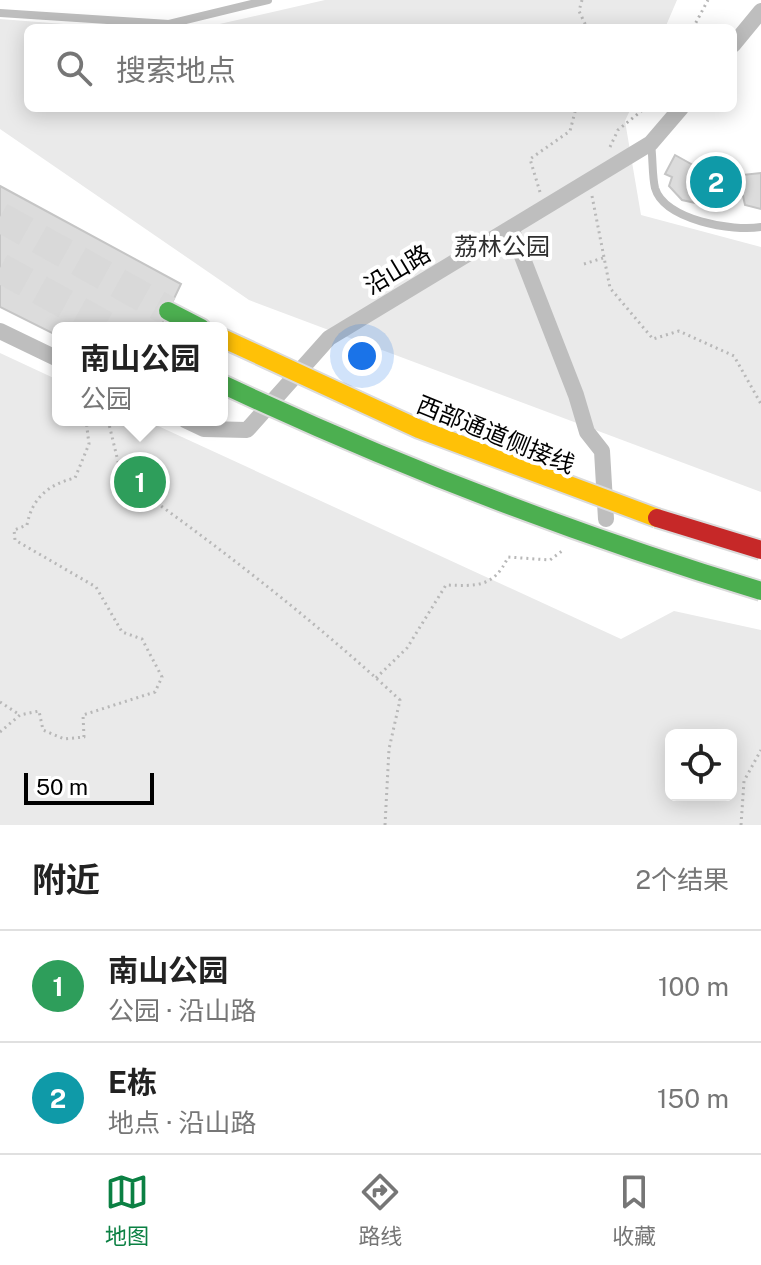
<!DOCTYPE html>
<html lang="zh">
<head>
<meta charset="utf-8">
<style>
  body { margin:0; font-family:"Public Sans","Noto Sans SC",sans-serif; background:#f2f2f2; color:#222 }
  .controls { position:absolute; right:24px; bottom:24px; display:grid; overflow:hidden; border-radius:12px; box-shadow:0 4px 20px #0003 }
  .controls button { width:72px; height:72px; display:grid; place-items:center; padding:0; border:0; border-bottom:2px solid #e0e0e0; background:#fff; color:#222; font:40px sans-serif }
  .scale { position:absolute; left:24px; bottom:20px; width:130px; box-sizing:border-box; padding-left:8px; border:4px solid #000; border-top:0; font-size:22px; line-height:28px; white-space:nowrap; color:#000; -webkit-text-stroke:6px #fff; paint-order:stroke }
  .you { position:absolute; left:362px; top:356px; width:28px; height:28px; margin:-20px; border:6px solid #fff; border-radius:50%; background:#1a73e8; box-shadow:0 0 0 12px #1a73e833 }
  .badge { display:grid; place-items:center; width:52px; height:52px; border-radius:50%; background:#0b8043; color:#fff; font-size:26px; font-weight:700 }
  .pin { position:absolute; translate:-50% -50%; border:4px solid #fff; box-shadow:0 2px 8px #0006 }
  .popup { position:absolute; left:52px; top:322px; width:176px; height:104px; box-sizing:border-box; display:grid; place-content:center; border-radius:12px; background:#fff; filter:drop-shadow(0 2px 6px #0005); font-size:26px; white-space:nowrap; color:#767676 }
  .popup b { font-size:30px; color:#222 }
  .popup::after { content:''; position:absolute; left:50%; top:100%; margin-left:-16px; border:16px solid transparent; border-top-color:#fff }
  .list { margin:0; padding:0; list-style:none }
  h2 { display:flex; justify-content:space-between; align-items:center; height:104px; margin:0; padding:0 32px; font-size:34px }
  h2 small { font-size:26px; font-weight:400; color:#767676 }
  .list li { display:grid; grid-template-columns:52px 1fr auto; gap:24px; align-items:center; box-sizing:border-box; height:112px; padding:0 32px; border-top:2px solid #e0e0e0 }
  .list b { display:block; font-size:30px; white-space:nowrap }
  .list p { margin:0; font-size:26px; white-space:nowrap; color:#767676 }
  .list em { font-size:26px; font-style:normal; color:#767676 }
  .icon { flex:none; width:44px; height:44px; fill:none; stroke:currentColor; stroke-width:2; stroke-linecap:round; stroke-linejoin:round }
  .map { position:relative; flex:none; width:761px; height:825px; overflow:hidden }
  .search { position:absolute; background:#fff; box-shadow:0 4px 20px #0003; left:24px; right:24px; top:24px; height:88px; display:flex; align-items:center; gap:20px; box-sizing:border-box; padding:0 28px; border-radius:12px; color:#767676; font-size:30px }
  .sheet { height:328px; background:#fff }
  nav { display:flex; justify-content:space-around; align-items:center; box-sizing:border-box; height:112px; border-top:2px solid #e0e0e0; background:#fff; font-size:22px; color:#767676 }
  nav a { display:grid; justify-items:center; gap:4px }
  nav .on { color:#0b8043 }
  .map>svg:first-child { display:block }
  .green { fill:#eaeaea; fill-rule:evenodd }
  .building { fill:#dcdcdc; stroke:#c5c5c5; stroke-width:2 }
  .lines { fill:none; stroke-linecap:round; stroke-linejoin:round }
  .highway-tunnel { stroke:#d9d9d9; stroke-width:30; stroke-dasharray:30 15; stroke-linecap:butt }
  .fast-casing { stroke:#dbdbdb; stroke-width:22 }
  .path { stroke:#b8b8b8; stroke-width:3; stroke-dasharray:2 4; stroke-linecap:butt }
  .lane { stroke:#bebebe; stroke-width:8 }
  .street { stroke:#bebebe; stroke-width:16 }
  .fast { stroke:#4caf50; stroke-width:18 }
  .fast-bridge-casing { stroke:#dbdbdb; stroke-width:22; stroke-linecap:butt }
  .slow-bridge-casing { stroke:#dbdbdb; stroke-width:22; stroke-linecap:butt }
  .jam-bridge-casing { stroke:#dbdbdb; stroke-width:22; stroke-linecap:butt }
  .fast-bridge { stroke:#4caf50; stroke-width:18 }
  .slow-bridge { stroke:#ffc107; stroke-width:18 }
  .jam-bridge { stroke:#c62828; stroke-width:18 }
  .labels { text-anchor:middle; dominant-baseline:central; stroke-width:8; stroke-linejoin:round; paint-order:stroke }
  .park-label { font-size:24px; fill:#2f2f2f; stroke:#fff }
  .street-label { font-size:24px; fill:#000; stroke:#fff }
</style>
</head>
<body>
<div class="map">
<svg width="761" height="825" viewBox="0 0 761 825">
  <rect width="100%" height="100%" fill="#fff"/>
  <path class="green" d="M325,0H677L665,28H202Z
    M0,19L115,28H28V108H631L625,121L641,215L761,247V492L249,300L0,129Z
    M0,353L58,380V420H145L621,639L674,611L761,630V825H0ZM731,735V795H671V735Z"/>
  <path class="building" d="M675,155L702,170L733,176L761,173V209L745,205L743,196L722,195L719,204L709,206L682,200L669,186L672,177L665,174Z
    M0,186L181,284L160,328H58V336L0,307Z"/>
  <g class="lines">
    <path class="highway-tunnel" d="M0,217L168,311
      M0,268L109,328"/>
    <g class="fast-casing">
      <path id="fast" d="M168,311L201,328"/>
    </g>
    <path class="path" d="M582,0L579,11L587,28
      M693,28L708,0
      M610,147L618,130L645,108
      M540,192L530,159L570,131L576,108
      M592,196L610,288L653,339L679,331L734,356L761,404
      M584,264L603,258
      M108,420L122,478C218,546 314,620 400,700L389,749L385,825
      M376,678L407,648L446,585C476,586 494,588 508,557L550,560L562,551
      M0,702L20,715
      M0,732L20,715L39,711L43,730L64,739L84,737L83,715L155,692L162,677L142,639L122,632L96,587L15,540L14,530L27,525C32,498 49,484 75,478L89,444L86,420
      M741,825L744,781L761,750"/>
    <path class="lane" d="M0,13L169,24L268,0
      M651,144C653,158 652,175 655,188C664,220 733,232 761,227"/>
    <path class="street" d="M733,45L761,11
      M511,228L576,395L587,432L602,451L606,519
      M0,331L58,359
      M185,420L204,429L247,430L329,338L651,143L681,108"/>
    <use href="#fast" class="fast"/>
    <g class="fast-bridge-casing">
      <path id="fast-bridge" d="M222,384C397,466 576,535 761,591"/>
    </g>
    <g class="slow-bridge-casing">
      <path id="slow-bridge" d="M222,338L419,429L657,518"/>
    </g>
    <g class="jam-bridge-casing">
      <path id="jam-bridge" d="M657,518L761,550"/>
    </g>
    <use href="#fast-bridge" class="fast-bridge"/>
    <use href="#slow-bridge" class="slow-bridge"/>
    <use href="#jam-bridge" class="jam-bridge"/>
  </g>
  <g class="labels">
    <g class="park-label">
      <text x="502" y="246">荔林公园</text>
    </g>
    <g class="street-label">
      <text transform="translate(397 269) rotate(-31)">沿山路</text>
      <text transform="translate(496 434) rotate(22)">西部通道侧接线</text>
    </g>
  </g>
</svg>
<div class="controls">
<button><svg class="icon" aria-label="locate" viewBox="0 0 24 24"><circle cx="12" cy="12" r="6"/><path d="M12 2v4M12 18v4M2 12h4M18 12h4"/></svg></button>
</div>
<div class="scale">50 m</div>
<div class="you"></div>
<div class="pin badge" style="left:140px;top:482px;background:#2e9e5b">1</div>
<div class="popup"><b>南山公园</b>公园</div>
<div class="pin badge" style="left:716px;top:182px;background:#0f9aa8">2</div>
<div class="search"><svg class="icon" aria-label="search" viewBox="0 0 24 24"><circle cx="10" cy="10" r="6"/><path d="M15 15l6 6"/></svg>搜索地点</div>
</div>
<section class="sheet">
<h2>附近<small>2个结果</small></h2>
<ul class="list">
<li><span class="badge" style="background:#2e9e5b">1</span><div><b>南山公园</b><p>公园 · 沿山路</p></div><em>100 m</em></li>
<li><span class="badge" style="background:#0f9aa8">2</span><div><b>E栋</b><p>地点 · 沿山路</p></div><em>150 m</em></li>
</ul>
</section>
<nav>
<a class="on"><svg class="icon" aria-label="map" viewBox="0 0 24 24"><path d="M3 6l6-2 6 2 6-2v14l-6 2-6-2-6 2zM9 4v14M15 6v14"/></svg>地图</a>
<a><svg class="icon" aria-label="directions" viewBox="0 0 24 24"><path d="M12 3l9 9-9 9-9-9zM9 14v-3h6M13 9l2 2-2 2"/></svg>路线</a>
<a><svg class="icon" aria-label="saved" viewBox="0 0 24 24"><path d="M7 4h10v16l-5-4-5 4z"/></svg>收藏</a>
</nav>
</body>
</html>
